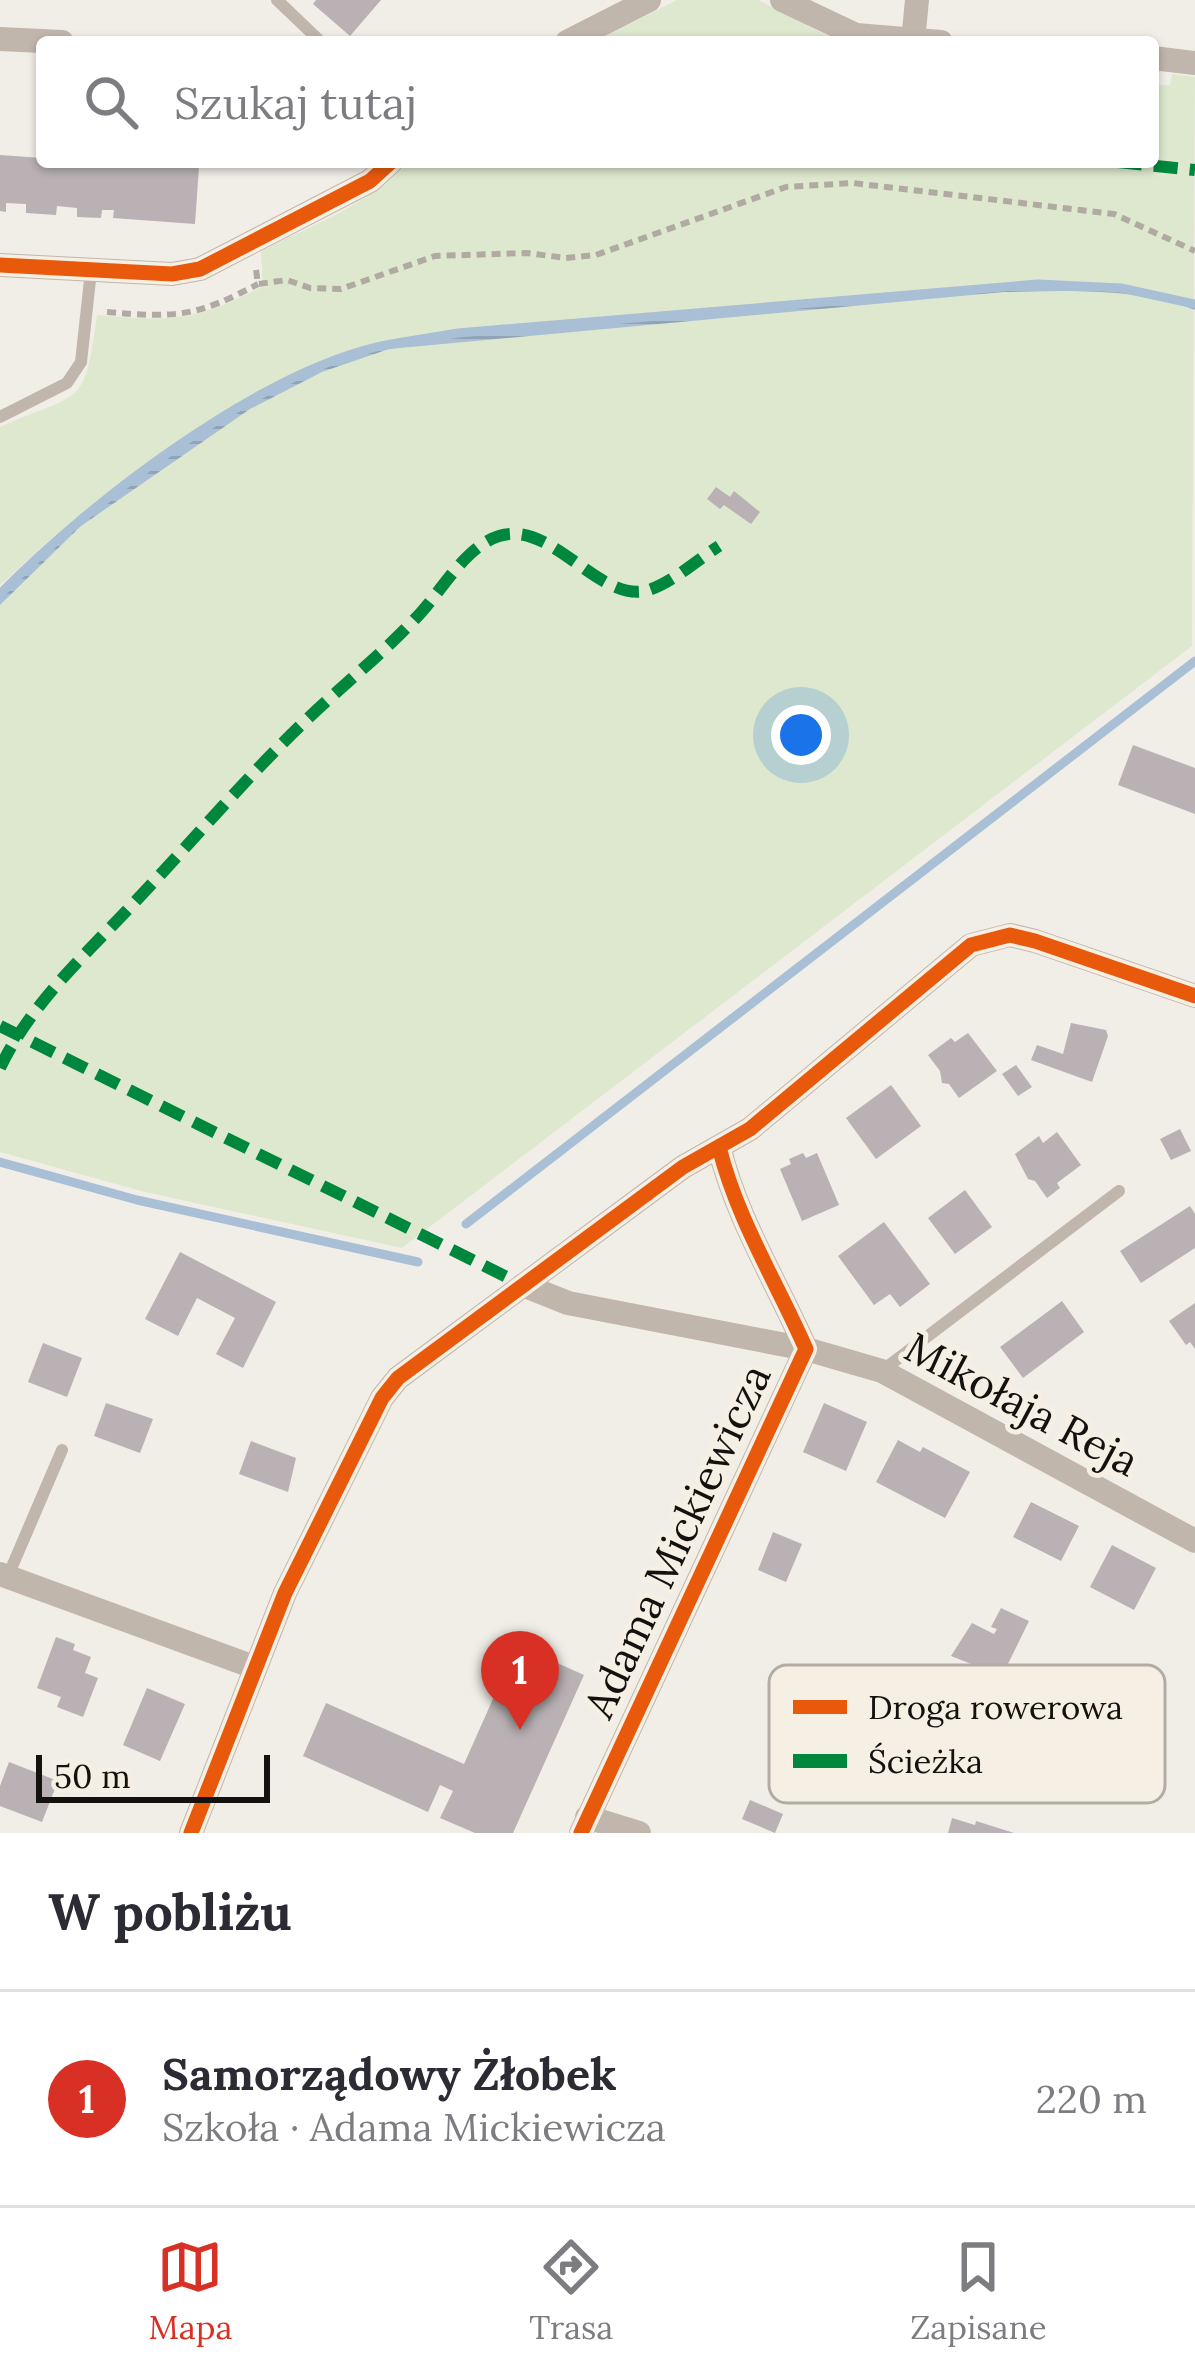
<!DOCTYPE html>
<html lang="pl">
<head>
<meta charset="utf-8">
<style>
  body { margin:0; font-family:Lora,serif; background:#f7f7f7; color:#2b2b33 }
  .scale { position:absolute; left:36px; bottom:30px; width:234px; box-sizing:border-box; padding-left:12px; border:6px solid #14120f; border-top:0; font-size:33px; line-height:42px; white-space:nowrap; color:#14120f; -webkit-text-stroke:9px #f5efe4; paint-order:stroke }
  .you { position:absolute; left:801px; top:735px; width:42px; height:42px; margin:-30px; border:9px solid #fff; border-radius:50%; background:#1a73e8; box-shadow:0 0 0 18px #1a73e833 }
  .badge { display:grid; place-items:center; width:78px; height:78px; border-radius:50%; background:#d93025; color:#fff; font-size:39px; font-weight:700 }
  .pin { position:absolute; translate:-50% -99px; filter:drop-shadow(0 3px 6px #0008) }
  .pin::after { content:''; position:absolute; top:63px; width:42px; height:36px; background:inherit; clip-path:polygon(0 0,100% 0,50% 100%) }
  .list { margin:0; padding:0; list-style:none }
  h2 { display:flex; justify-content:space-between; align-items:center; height:156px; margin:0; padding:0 48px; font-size:51px }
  h2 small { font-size:39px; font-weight:400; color:#7c7c81 }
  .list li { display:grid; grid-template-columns:78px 1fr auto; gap:36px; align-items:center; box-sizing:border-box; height:216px; padding:0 48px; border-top:3px solid #e1e1e2 }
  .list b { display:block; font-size:45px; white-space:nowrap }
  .list p { margin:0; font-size:39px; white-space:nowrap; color:#7c7c81 }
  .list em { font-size:39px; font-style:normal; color:#7c7c81 }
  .icon { flex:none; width:66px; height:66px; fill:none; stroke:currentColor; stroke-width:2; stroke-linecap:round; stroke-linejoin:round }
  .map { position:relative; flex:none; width:1195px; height:1833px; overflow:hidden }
  .search { position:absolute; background:#fff; box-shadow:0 3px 9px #0004; left:36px; right:36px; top:36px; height:132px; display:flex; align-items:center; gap:30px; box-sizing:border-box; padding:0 42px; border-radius:12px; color:#7c7c81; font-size:45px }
  .sheet { height:372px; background:#fff }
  nav { display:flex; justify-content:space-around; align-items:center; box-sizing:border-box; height:168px; border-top:3px solid #e1e1e2; background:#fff; font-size:33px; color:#7c7c81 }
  nav a { display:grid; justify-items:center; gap:6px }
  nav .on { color:#d93025 }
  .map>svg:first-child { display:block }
  .green { fill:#dee8ce }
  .water { fill:url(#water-rules) }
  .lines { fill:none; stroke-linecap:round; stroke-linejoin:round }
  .stream { stroke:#a9bfd6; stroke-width:9 }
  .building { fill:#b9b1b4 }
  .path { stroke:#b0aaa3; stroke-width:6; stroke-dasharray:9 6; stroke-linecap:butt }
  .service { stroke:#c1b6ac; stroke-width:12 }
  .minor { stroke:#c1b6ac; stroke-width:24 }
  .quiet { stroke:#00873e; stroke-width:12; stroke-dasharray:24 12; stroke-linecap:butt }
  .cycleway-casing { stroke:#f5efe4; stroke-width:22 }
  .cycleway { stroke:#e8590c; stroke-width:15 }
  .labels { text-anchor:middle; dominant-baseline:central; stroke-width:10; stroke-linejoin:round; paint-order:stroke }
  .street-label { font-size:42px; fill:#14120f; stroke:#f5efe4 }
  .key { fill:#f5efe4; stroke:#b2ada4; stroke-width:3 }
  .key-label { font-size:33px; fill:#14120f }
</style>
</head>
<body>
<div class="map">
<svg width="1195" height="1833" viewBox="0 0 1195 1833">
  <defs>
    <pattern id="water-rules" width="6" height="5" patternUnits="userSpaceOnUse" patternTransform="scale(3)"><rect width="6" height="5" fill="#a9bfd6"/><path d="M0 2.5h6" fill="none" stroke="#91a3b6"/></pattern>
  </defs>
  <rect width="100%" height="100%" fill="#f1eee8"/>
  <path class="green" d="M677,0H758L840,42H594Z
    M1172,74L1195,77L1192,646L402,1248L145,1192L0,1152V605L81,526L160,468L153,461L52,538L0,585V427C82,390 84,411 97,315C170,322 197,321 263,286L261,251C312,225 369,205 408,162H1153V85H1170Z"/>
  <path class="water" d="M1038,284C1090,286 1146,284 1195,304V310C1134,287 1068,291 1004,292L389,349L322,372L250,409L81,526L0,605V594C88,504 253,377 376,347C403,341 431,338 458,333Z"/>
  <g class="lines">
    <path class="stream" d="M0,594C88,504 253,377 376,347C403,341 431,338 458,333L1038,284L1121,288L1195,304
      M0,1162L137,1200L418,1262
      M466,1224L1195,661"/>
  </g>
  <path class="building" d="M316,0H381L350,36L313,4Z
    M0,155L42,158V162L199,167L195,224L113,218L114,210H102L101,218L77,217V208L57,206L56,215L26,213V204L6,203V212L0,211Z
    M716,487L730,497L734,491L760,512L751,524L724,505L720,509L707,499Z
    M1133,745L1195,768V814L1118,785Z
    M1071,1023L1106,1030L1108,1036L1092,1082L1031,1060L1037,1045L1063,1054Z
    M968,1033L997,1071L959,1098L949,1084L942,1083L940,1071L928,1055L951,1038L955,1042Z
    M1016,1065L1032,1087L1018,1096L1002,1074Z
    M891,1085L921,1126L876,1159L846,1118Z
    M1180,1129L1191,1151L1171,1160L1160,1139Z
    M1057,1132L1081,1165L1057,1183L1060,1188L1047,1198L1035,1181L1028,1179L1015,1154L1039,1136L1043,1143Z
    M803,1153L806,1158L817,1153L839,1205L802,1221L780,1169L791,1164L789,1159Z
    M965,1190L992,1227L955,1254L928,1218Z
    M1190,1206L1195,1214V1248L1141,1283L1120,1251Z
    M884,1222L930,1284L900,1307L890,1294L874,1305L838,1256Z
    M180,1252L276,1302L243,1368L216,1354L235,1318L197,1298L178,1336L145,1319Z
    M1062,1301L1084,1332L1023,1378L1000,1347Z
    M1195,1303V1349L1190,1342L1186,1345L1169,1321Z
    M43,1343L82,1358L67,1397L28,1382Z
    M106,1403L153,1419L140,1453L94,1436Z
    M824,1403L867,1422L846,1471L803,1452Z
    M898,1440L920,1452L923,1447L970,1472L945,1518L876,1482Z
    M251,1441L296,1458L288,1492L239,1474Z
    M1031,1502L1079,1526L1061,1561L1013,1537Z
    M773,1532L802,1544L786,1582L758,1570Z
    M1112,1545L1156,1568L1134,1610L1090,1587Z
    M1001,1608L1029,1621L1002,1676L951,1656L972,1623L994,1634L997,1629L991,1627Z
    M56,1637L75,1644L73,1650L91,1657L85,1673L98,1678L83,1717L57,1707L61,1697L37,1688Z
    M517,1645L584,1675L513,1833H475L440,1818L453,1791L440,1785L428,1812L303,1756L326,1703L464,1764Z
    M147,1688L185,1704L160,1761L123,1745Z
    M9,1762L58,1781L42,1822L0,1806V1786Z
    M750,1800L783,1814L775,1833L742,1819Z
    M952,1818L975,1825L976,1821L1014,1833H948Z"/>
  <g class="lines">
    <path class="path" d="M256,270L258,284L287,280L310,288L341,289L435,256L527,253L566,258L596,255L786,187L853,183L1114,214L1195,251
      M107,312C176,318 196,317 258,284"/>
    <path class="service" d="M277,0L321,42
      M0,417L67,383L81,362L91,271
      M883,1370L1119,1191
      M8,1576L62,1450"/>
    <path class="minor" d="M782,0L856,35L941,42
      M0,39L62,42
      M913,41L917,0
      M567,42L649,0
      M1153,58L1195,63
      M0,265L172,274L200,269L370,181L391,162
      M523,1285L568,1303L806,1349L882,1371L1195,1541
      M0,1574L254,1667
      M587,1817L639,1833
      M191,1833L285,1593L382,1398L398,1378L683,1167L750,1129L971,945L1010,935L1035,941L1195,996
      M581,1833L806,1349C776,1281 737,1219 719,1147"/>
    <path class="quiet" d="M1118,162L1195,170
      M0,1026L523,1285
      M0,1068C30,1005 84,956 132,905C188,846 242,782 301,725C338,689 379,657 415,619C440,594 464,547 499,536C552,519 600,605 649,590C673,582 697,560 719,546"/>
    <g class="cycleway-casing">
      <path id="cycleway" d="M0,265L172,274L200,269L370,181L391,162
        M191,1833L285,1593L382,1398L398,1378L683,1167L750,1129L971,945L1010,935L1035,941L1195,996
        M581,1833L806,1349C776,1281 737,1219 719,1147"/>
    </g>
    <use href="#cycleway" class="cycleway"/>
  </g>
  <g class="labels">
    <g class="street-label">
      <text transform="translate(1022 1404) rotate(28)">Mikołaja Reja</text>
      <text transform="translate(677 1541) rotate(-65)">Adama Mickiewicza</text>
    </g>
  </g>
  <rect x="769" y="1665" width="396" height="138" rx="18" class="key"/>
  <rect x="793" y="1700" width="54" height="14" fill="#e8590c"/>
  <rect x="793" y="1754" width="54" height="14" fill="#00873e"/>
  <g class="key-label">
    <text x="868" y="1719">Droga rowerowa</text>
    <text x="868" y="1773">Ścieżka</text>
  </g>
</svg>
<div class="scale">50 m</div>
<div class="you"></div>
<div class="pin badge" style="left:520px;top:1730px">1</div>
<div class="search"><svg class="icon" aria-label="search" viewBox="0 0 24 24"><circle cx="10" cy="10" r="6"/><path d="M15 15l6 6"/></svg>Szukaj tutaj</div>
</div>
<section class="sheet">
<h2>W pobliżu<small></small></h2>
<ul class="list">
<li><span class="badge">1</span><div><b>Samorządowy Żłobek</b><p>Szkoła · Adama Mickiewicza</p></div><em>220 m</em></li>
</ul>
</section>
<nav>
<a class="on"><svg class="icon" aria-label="map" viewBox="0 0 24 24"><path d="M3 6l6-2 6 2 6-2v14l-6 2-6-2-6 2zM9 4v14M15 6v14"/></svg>Mapa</a>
<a><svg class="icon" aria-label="directions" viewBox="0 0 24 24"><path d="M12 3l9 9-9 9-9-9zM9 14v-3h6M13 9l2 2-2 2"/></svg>Trasa</a>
<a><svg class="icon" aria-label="saved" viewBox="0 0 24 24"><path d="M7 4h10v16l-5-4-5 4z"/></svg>Zapisane</a>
</nav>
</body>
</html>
